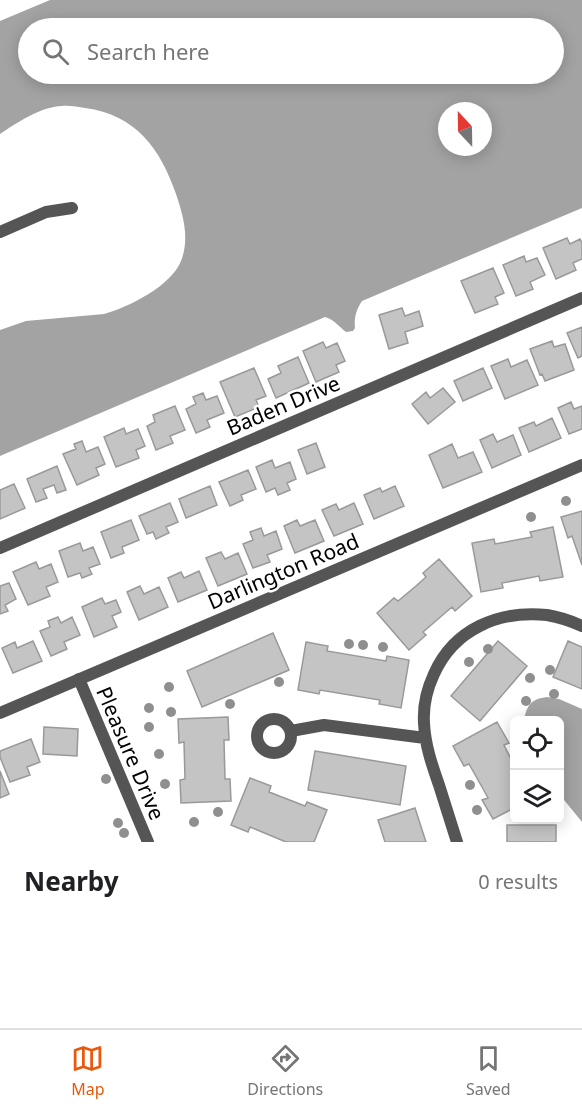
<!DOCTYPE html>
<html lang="en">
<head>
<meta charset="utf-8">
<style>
  body { margin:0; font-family:"Noto Sans",sans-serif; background:#f2f2f2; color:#202124 }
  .controls { position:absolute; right:18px; bottom:18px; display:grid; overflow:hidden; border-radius:9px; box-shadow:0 3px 15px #0003 }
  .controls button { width:54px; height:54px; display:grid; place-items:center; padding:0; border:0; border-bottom:2px solid #e0e0e0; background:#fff; color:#202124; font:30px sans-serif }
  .compass { position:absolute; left:438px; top:102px; width:54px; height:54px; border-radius:50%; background:#fff; box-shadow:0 3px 15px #0003; rotate:338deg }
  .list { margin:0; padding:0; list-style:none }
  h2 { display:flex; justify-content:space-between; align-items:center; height:78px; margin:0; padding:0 24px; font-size:26px }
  h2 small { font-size:20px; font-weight:400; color:#757577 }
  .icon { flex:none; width:33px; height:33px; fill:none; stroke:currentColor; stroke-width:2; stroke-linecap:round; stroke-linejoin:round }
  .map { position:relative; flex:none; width:582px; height:842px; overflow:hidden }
  .search { position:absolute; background:#fff; box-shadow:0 3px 15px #0003; left:18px; right:18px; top:18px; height:66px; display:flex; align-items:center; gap:15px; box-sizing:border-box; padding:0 21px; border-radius:33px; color:#757577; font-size:22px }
  .sheet { height:186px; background:#fff }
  nav { display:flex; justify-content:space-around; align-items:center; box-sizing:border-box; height:84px; border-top:2px solid #e0e0e0; background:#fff; font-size:16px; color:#757577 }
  nav a { display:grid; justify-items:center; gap:3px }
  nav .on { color:#ea580c }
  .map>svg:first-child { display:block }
  .water { fill:#a3a3a3; fill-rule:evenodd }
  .building { fill:#c4c4c4; stroke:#999; stroke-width:1.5 }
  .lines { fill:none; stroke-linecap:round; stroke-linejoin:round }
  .minor { stroke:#555; stroke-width:12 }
  .tertiary { stroke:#555; stroke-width:12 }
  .tree { fill:#8f8f8f }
  .labels { text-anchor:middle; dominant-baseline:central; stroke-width:5; stroke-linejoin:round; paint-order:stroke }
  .street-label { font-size:21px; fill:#000; stroke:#fff }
</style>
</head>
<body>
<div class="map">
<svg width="582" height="842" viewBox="0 0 582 842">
  <rect width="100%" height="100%" fill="#fff"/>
  <path class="water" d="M50,0H582V208L362,301C356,310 354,318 355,328L353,331L346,332C338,326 335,320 325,317L0,456V330L26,321L104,314C129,307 171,286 181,261C190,238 183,215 176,194C160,148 136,115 85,108C78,107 69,105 62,106C40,107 18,122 0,134V21ZM28,28H554V74H28ZM447,111H483V147H447Z
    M547,697L559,699L582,709V822L560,795V720H524C527,705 531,699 547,697Z"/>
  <path class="building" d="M567,238L570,244L580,239L582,243V259L573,263L576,270L556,279L543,248Z
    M524,256L526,262L537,258L545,275L530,282L533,289L516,296L503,265Z
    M493,268L504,293L495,297L498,304L475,313L461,281Z
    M402,308L405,316L419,311L423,326L405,332L408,343L389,349L379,315Z
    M582,327V356L578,358L567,333Z
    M552,341L554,347L565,344L574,370L545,381L542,374L540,375L530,349Z
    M323,342L326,348L337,343L345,361L336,365L339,372L316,382L303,351Z
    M298,357L309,383L276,398L268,379L281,373L278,366Z
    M508,359L511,367L527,360L538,385L505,399L491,366Z
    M254,368L266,396L256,400L259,407L235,417L220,382Z
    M483,368L492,388L463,401L454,381Z
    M443,388L455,402L428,424L412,404L426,392L430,398Z
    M203,393L206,400L217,396L224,413L207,420L210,427L196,433L186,409L196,404L193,397Z
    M571,402L574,409L582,406V429L569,434L558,408Z
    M175,406L185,430L170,436L173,443L156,450L147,426L155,422L153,415Z
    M552,418L561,438L529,452L519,428L534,422L536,426Z
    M124,428L126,434L138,429L145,446L136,450L139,458L116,467L104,437Z
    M493,434L497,442L513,435L521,455L492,468L480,440Z
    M82,441L86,452L98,447L105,464L96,468L99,475L77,485L63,454L76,449L74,444Z
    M316,443L325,467L307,474L298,450Z
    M452,444L458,458L473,452L482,472L443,488L429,455Z
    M272,460L275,468L290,462L296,479L287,483L290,490L278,495L275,488L266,492L256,467Z
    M57,466L66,490L57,493L54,485L43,489L47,498L36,502L27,479Z
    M248,470L256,489L241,495L243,500L230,506L219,482Z
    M14,484L25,508L0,519V490Z
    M210,486L217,505L186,518L179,499Z
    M395,486L404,506L374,519L364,495L380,488L382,492Z
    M170,503L178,522L166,527L169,533L156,539L153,532L147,534L139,516Z
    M354,503L363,524L334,536L322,510L336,504L339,510Z
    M582,511V565L572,536L568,538L561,517Z
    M131,520L139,540L122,547L124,553L111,558L101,532Z
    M297,520L300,526L315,520L324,541L295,553L284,526Z
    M553,527L563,577L540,581L539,576L502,583L503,588L481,592L472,543L494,539L495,544L532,537L530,532Z
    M261,528L264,536L276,531L282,549L267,555L270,562L253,568L243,544L253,540L250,532Z
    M80,543L83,551L93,547L100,564L89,568L92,574L82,578L80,573L68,577L59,551Z
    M221,552L225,559L238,553L247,574L218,586L206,558Z
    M439,559L472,596L455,611L452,607L423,632L426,635L409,650L377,613L394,598L398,601L416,586L426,577L423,573Z
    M36,562L39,569L51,564L58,582L46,587L50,596L28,605L13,572Z
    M199,571L207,590L178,602L168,578L181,572L184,578Z
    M9,583L16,599L5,605L8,611L0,614V586Z
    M140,586L144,594L159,587L168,607L139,620L127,592Z
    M102,598L105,604L116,600L121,612L112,616L117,627L94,637L82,607Z
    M58,617L61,623L72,617L80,635L64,642L67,649L51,656L40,631L50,627L48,621Z
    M273,633L289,670L202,707L187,671Z
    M33,641L42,661L13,673L2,648L15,642L17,648Z
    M498,641L527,666L480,721L451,696Z
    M568,641L582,647V689L553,677Z
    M306,642L328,646L327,651L386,661L387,656L409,660L401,708L379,704L380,700L320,690L319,694L298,690Z
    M228,717L229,740H224L225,779H230L231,801L181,803L180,780L185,779L184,742L179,743L178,719Z
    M497,722L509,743L504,745L514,765V808L493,819L482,800L488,798L482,787L469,764L464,766L453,746Z
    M44,727L78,729L77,756L43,754Z
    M31,739L40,762L27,767L30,775L10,782L0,757V751Z
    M315,751L406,766L400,805L308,790Z
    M0,771L9,794L0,798Z
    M250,778L271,786L269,792L305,806L307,802L327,810L314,842H286L250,827L248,832L231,825Z
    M415,808L426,842H385L378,820Z
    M507,825H556V842H507Z"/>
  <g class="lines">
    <path class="minor" d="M0,232L46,212L72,208
      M0,548L582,298
      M79,679L148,842
      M257 736a17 17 0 1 1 34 0a17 17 0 1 1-34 0Z
      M291,731L324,725L425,738
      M457,842C451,823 445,804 439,785C432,765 425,745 424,723C423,707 427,689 434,674C454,629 499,610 547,615C559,617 571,621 582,626"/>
    <path class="tertiary" d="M0,713L582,465"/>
  </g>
  <g class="tree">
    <circle cx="566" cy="501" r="5"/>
    <circle cx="531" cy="517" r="5"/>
    <circle cx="349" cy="644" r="5"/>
    <circle cx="363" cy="645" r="5"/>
    <circle cx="383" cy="647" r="5"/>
    <circle cx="488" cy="649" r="5"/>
    <circle cx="469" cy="662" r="5"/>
    <circle cx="550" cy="670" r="5"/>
    <circle cx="530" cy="678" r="5"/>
    <circle cx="279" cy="682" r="5"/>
    <circle cx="169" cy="687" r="5"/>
    <circle cx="554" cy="694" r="5"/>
    <circle cx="526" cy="701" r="5"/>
    <circle cx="230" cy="704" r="5"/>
    <circle cx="149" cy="708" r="5"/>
    <circle cx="171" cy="712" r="5"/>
    <circle cx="149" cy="727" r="5"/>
    <circle cx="159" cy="754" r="5"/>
    <circle cx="106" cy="779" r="5"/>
    <circle cx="165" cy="784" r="5"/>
    <circle cx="470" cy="785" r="5"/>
    <circle cx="477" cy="810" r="5"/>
    <circle cx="218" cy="812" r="5"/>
    <circle cx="194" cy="822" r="5"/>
    <circle cx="118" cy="823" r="5"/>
    <circle cx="124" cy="833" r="5"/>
  </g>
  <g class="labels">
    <g class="street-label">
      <text transform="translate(283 405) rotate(-23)">Baden Drive</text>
      <text transform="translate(283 571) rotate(-23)">Darlington Road</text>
      <text transform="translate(131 753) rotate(67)">Pleasure Drive</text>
    </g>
  </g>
</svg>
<div class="controls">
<button><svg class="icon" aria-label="locate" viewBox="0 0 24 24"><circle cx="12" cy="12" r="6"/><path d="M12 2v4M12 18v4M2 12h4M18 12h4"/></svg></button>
<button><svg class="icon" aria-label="layers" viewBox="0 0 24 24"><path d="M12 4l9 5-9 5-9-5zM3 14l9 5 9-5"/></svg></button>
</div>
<svg class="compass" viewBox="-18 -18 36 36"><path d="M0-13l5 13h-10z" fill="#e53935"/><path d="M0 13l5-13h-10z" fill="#757577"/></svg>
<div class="search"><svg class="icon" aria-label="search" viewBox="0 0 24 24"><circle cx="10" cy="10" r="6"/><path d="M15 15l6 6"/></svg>Search here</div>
</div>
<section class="sheet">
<h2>Nearby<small>0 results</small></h2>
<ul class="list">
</ul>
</section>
<nav>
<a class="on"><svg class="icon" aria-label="map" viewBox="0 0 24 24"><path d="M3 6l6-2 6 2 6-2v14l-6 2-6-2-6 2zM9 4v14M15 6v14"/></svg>Map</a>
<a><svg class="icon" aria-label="directions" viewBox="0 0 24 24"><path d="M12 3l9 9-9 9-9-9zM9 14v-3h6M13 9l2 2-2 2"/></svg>Directions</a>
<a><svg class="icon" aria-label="saved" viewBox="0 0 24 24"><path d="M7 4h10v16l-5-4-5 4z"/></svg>Saved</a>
</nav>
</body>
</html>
